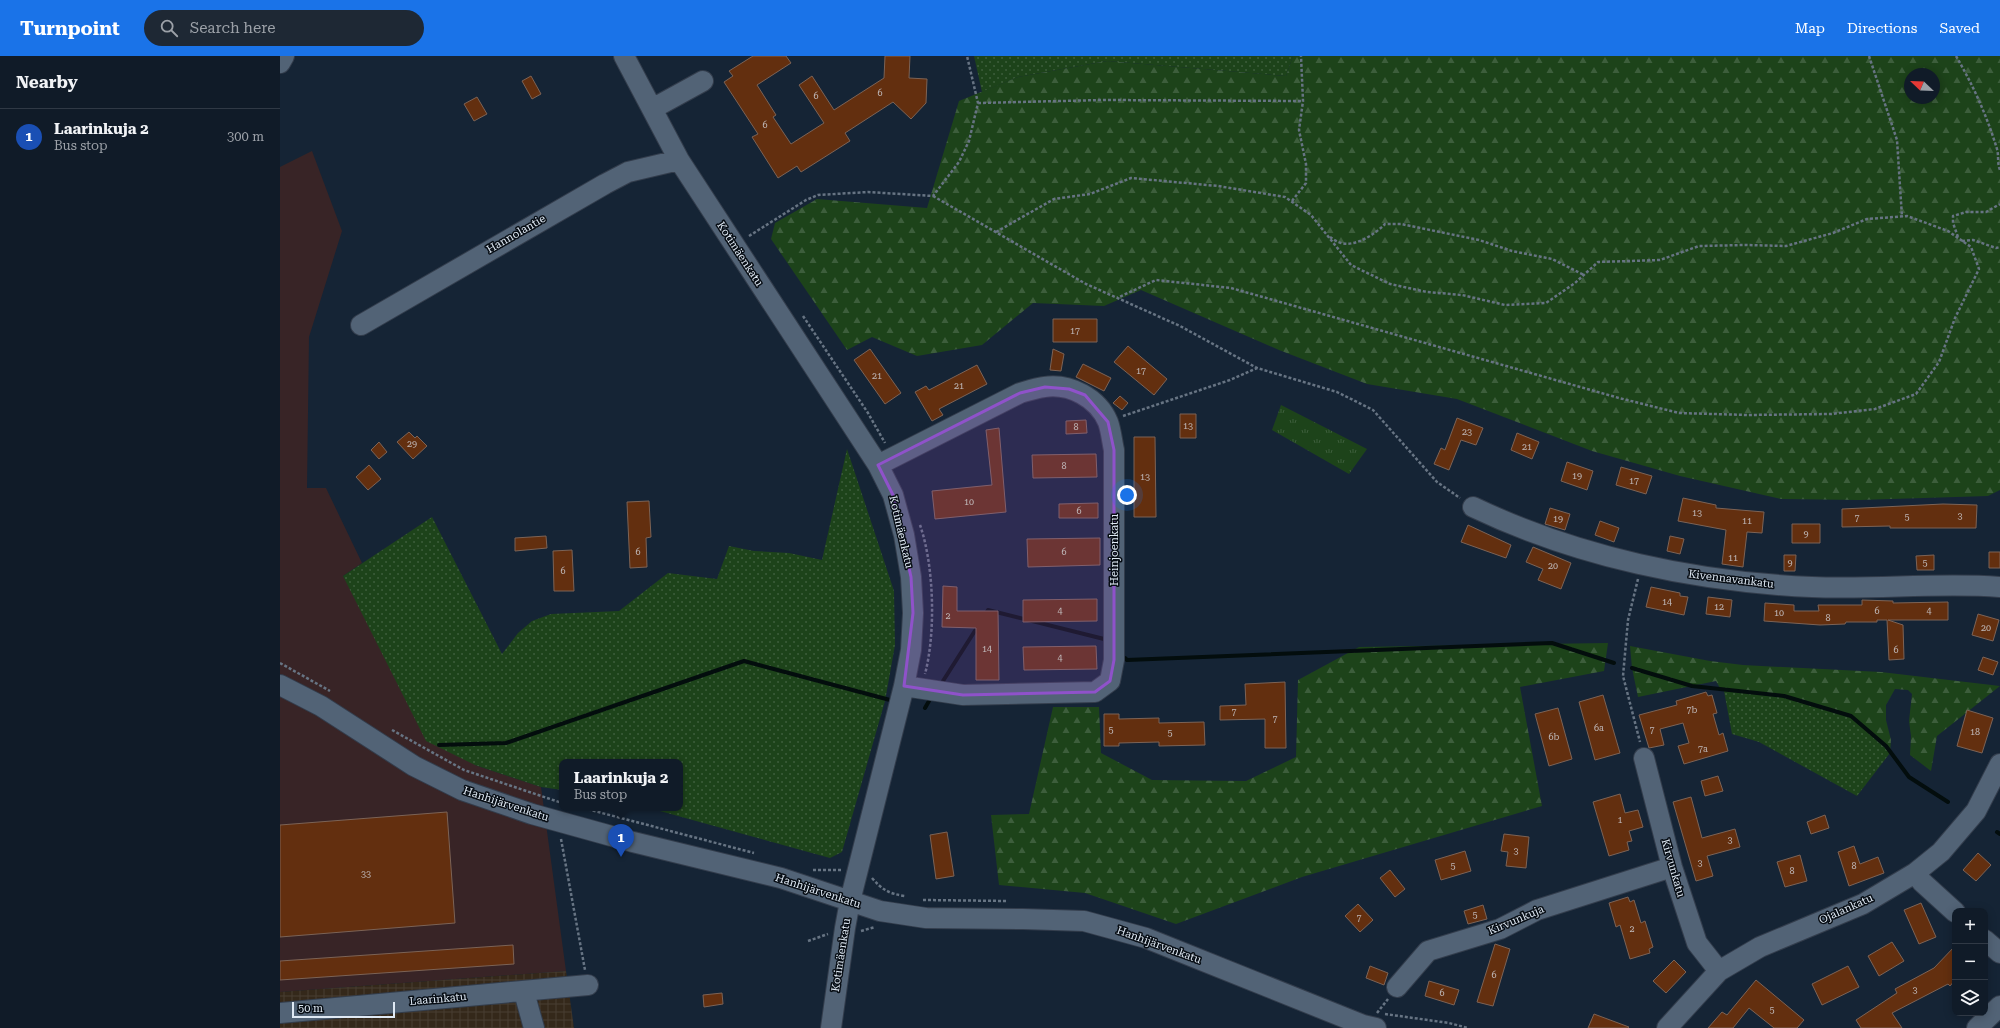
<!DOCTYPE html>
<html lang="en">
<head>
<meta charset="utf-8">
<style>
  body { margin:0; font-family:"Roboto Serif",serif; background:#1e2834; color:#f1f3f6 }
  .controls { position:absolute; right:12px; bottom:12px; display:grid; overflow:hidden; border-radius:8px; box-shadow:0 2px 10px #0003 }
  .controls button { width:36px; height:36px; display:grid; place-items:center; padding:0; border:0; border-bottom:1px solid #303945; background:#101b28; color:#f1f3f6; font:20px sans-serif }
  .compass { position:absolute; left:1624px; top:12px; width:36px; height:36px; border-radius:50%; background:#101b28; box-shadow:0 2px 10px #0003; rotate:293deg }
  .scale { position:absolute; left:12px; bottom:10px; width:103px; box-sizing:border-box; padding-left:4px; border:2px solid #dfe9f4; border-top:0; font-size:11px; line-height:14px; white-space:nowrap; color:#dfe9f4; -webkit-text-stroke:3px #070d14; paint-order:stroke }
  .you { position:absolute; left:847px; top:439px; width:14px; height:14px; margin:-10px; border:3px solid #fff; border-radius:50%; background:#1a73e8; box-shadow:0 0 0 6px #1a73e833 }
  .badge { display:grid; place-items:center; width:26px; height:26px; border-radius:50%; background:#1a73e8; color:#fff; font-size:13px; font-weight:700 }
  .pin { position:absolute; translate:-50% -33px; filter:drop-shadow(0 1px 2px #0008) }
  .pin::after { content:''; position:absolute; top:21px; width:14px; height:12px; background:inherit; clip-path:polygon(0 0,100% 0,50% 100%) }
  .popup { position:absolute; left:279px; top:703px; width:124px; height:52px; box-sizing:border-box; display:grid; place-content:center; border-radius:8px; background:#101b28; filter:drop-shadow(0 1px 3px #0005); font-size:13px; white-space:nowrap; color:#9ca1a8 }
  .popup b { font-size:15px; color:#f1f3f6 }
  .popup::after { content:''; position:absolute; left:50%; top:100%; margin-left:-8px; border:8px solid transparent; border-top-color:#101b28 }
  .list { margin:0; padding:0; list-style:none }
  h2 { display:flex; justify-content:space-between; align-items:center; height:52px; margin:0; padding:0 16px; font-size:17px }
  h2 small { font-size:13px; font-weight:400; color:#9ca1a8 }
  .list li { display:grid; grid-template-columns:26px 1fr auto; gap:12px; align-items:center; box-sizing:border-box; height:56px; padding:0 16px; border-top:1px solid #303945 }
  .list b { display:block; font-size:15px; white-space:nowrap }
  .list p { margin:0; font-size:13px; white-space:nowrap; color:#9ca1a8 }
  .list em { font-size:13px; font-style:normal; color:#9ca1a8 }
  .icon { flex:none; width:22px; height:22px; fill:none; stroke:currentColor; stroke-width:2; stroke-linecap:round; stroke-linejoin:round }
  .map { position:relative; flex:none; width:1720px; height:972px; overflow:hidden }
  header { display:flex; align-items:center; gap:24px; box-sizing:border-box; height:56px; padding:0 20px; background:#1a73e8; color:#fff }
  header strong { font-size:19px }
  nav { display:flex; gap:22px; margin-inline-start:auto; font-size:14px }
  .search { width:280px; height:36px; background:#1e2834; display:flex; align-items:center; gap:10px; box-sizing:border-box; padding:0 14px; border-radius:22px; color:#9ca1a8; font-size:15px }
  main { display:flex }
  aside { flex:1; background:#101b28 }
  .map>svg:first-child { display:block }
  .commercial { fill:#382426 }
  .industrial { fill:url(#industrial-grid) }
  .grass { fill:url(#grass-dots) }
  .forest { fill:url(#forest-firs); fill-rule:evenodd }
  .park { fill:url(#park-tufts) }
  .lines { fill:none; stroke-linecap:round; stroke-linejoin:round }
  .stream { stroke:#030d0d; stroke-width:4 }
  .building { fill:#632f0f; stroke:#7c6356 }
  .minor-casing { stroke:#333d4c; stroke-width:22 }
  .path { stroke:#677483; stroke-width:2.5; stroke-dasharray:3 2; stroke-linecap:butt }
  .minor { stroke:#526376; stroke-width:20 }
  .marked { fill:#8f52ca; fill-opacity:0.2; stroke:#8f52ca; stroke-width:3; stroke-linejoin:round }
  .labels { text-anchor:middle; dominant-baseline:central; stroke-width:3; stroke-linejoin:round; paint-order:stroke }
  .number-label { font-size:9px; fill:#c0babb }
  .street-label { font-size:11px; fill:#dfe9f4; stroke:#070d14 }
</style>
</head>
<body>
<header>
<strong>Turnpoint</strong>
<div class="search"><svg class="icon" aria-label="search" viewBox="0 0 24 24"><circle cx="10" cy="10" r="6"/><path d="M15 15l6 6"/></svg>Search here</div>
<nav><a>Map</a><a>Directions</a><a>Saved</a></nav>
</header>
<main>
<aside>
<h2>Nearby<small></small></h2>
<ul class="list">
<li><span class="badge" style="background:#1a4fb4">1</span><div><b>Laarinkuja 2</b><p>Bus stop</p></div><em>300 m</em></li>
</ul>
</aside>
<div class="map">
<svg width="1720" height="972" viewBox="0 0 1720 972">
  <defs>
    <pattern id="industrial-grid" width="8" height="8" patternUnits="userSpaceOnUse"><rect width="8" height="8" fill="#34281a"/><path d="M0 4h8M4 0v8" fill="none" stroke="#473d31"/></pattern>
    <pattern id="grass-dots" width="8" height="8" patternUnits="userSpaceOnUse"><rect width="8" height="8" fill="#1d431a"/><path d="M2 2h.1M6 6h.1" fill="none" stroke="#3d5e3c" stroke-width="1.8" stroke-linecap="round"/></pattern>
    <pattern id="forest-firs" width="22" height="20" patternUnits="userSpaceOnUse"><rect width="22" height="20" fill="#1d431a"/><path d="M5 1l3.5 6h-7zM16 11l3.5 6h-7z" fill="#3d5e3c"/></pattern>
    <pattern id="park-tufts" width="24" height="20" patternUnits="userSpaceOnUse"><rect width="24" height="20" fill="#1d431a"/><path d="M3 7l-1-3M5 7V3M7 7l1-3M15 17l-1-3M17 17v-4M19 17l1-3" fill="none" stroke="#3d5e3c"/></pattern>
  </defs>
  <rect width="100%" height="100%" fill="#152435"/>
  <path class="commercial" d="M32,95L62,175L29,281L27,432H46L82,507L63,520L195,709L261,731L286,915L0,936V111Z"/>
  <path class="industrial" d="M286,915L294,972H0V936Z"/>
  <path class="grass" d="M694,0H1013L1006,20L827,5L738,21L702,36Z
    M567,393L614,535L615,589L605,645L562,796L550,802L369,752H400V706H282V734L261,731L195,709L146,685L63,520L152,461L222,598L238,577L252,565L271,558L339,555L388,517L437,523L449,490L474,495L509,497L542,504Z
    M1444,635L1504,640L1571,660L1610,697L1577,740L1479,686L1452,678Z"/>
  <path class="forest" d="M1013,0H1720V434L1708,440L1579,444L1501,443L1400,420L1312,395L1177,343L1087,328L999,294L861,234L824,250L753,247L702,289L637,300L592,281L567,294L491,183L495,167L537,143L647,152L679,45L738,21L827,5L1006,20ZM1630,18H1654V42H1630Z
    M1328,587L1324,615L1240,631L1262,750L1022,821L896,868L805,837L719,829L711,759L749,758L773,651H819L821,697L872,724L966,725L1016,701L1018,624L1079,591Z
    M1350,590L1430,605L1463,609L1601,616L1720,630L1657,680L1651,715L1630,699L1631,680L1629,665L1632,638L1628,634L1615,633L1606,649V664L1611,684L1610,697L1571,660L1504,640L1441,634L1436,625L1358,641L1352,612Z"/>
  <path class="park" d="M1001,349L1087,393L1069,418L992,374Z"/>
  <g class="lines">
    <path class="stream" d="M705,559L708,554L824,583
      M845,602L847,604L1272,587L1334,607
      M1352,612L1412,630L1504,640L1571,660L1606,690L1629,721L1668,746
      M663,625L698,570
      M645,652L649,645
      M159,689L226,687L464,605L610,644
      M1717,776L1720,778"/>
  </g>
  <path class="building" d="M473,0H506L511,7L477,29L496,59L493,61L511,88L544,67L519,29L532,20L554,54L604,22L605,0H630L629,22L647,23L646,47L631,63L613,46L565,77L570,85L521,116L517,110L498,122L472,81L478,78L444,26L453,20L449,15Z
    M251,20L261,38L252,43L242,25Z
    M197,41L207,58L194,65L184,48Z
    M773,263H817V286H773Z
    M848,290L887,323L874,339L834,306Z
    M590,293L621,337L605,348L574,304Z
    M773,293L784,298L781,315L770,314Z
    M803,308L831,322L824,335L796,321Z
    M697,309L707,328L659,353L663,359L652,365L635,336L646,330L649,334Z
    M840,340L848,347L842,354L833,347Z
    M900,358H916V382H900Z
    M1177,362L1203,372L1196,389L1181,384L1169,414L1154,408L1161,392L1165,394Z
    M806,364L807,377L786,378V365Z
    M719,372L726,456L655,463L652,435L712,429L706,374Z
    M129,376L135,382L137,380L147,390L133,403L117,386Z
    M1237,377L1259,386L1252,403L1231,394Z
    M854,381H875L876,461H854Z
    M99,386L107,396L99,403L91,394Z
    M816,398L817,421L753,422L752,399Z
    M1287,406L1313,415L1307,434L1281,425Z
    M89,409L101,423L88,434L76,421Z
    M1341,411L1372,420L1366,438L1336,429Z
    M1403,442L1436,449V452L1484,456L1482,477L1467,476L1463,511L1442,508L1446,474L1398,465Z
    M369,445L371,481L366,482L367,511L350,512L347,446Z
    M818,447V462H779V448Z
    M1663,448L1697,449L1696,472H1610V470L1562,471V453Z
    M1270,452L1290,458L1285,474L1265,468Z
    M1320,465L1339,472L1334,486L1315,479Z
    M1512,468H1540V487H1512Z
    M1188,469L1231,489L1226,502L1181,486Z
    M266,480L267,492L235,495V482Z
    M1390,480L1404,483L1400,498L1387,495Z
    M820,482V509L748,511L747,483Z
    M1253,491L1291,507L1281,533L1258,524L1263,513L1246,506Z
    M292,494L294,535H274L273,495Z
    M1709,496H1720V512H1709Z
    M1504,499H1516L1515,515H1504Z
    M1654,499V514H1637L1636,500Z
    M663,530L677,531V555H718L719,624H696V572L662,571Z
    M1371,531L1400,537V540L1408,541L1404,559L1366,551Z
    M1428,541L1452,544L1450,561L1426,558Z
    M817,543V565L743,566V544Z
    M1582,544L1613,545V547L1668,546V564H1608L1623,569L1624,603L1609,604L1607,564H1597V566H1566L1565,568L1540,569L1484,565L1485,547L1514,549V555H1539L1538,549H1582Z
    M1698,558L1719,564L1713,585L1692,579Z
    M816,590L817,613L744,614L743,591Z
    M1703,601L1718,606L1713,619L1698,614Z
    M1005,626L1006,692H985V663L940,664V650L966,649L965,628Z
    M1426,636L1428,640L1432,639L1437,657L1433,658L1439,679L1443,677L1448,695L1404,708L1398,690L1409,687L1403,667L1380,673L1384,689L1369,692L1359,659L1397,649L1396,645Z
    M1323,639L1340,697L1315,704L1299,646Z
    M1278,652L1292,703L1269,710L1255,658Z
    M1687,654L1713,662L1702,697L1677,690Z
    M824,658H839V663L879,662V667L924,666L925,689L879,690V686L839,687V690H824Z
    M1438,720L1443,735L1425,740L1421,725Z
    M1340,738L1345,757L1358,754L1363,771L1349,775L1352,785L1347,786L1349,794L1329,800L1313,746Z
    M1411,741L1422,782L1455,773L1460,791L1427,800L1433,820L1416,825L1393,746Z
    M167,756L175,867L0,881V769Z
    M1545,759L1549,772L1531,778L1527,766Z
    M667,776L674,820L656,823L650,779Z
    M1224,778L1249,781L1246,812L1226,810L1228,796L1221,795Z
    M1574,790L1580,808L1598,801L1604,817L1569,830L1558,796Z
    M1185,795L1191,815L1161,824L1155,804Z
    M1698,797L1711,809L1696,825L1683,814Z
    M1520,799L1527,825L1505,831L1497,806Z
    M1110,814L1125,833L1115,841L1100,822Z
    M1348,841L1350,846L1354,844L1361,867L1365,865L1373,891L1369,893L1370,897L1350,903L1340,869L1336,871L1329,847Z
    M1641,847L1656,881L1639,888L1624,854Z
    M1078,848L1093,864L1080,876L1065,860Z
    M1203,849L1207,863L1188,868L1184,855Z
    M1612,886L1624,905L1599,920L1588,900Z
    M1215,888L1230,893L1213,950L1197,946Z
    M233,889L234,908L0,924V905Z
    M1675,890V924L1670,930L1668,928L1612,957L1622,972H1581L1576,964L1617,937L1615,933L1654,912Z
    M1394,904L1406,916L1386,937L1373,925Z
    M1090,910L1108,917L1104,929L1086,922Z
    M1568,910L1579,931L1542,949L1532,928Z
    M1476,924L1524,964L1517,972H1494L1469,952L1453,972H1428L1442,956L1447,959Z
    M1149,925L1179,934L1174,949L1145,940Z
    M442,937L443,948L424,951L423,939Z
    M1314,958L1349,971L1348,972H1308Z"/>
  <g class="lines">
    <g class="minor-casing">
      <path id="minor" d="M344,0L399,104L598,409L613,439L624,479L631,521L633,557L631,594L624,630L570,845L565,872L551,972
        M0,7L4,0
        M372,53L423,25
        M81,269L325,128L348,116L399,104
        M598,409L740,337C747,335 756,332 764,331C790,327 818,342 828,366C831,374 832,385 834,394V604L830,625L815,636L683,639L624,630
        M1193,451C1298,501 1416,526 1532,531C1595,534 1658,526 1720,531
        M0,629L41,650L134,710L182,734L252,758L353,786L501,822L600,855L646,862L743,863L804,865L866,882L1083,969L1096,972
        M1364,702L1392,811L1417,887L1439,915
        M1635,817L1642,826L1675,856
        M1705,884L1720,897
        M1117,931L1148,895L1220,873L1257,854L1392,811
        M244,936L254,972
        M0,957L308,929
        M1387,972L1439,915L1480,891L1583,848L1635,817L1661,796L1696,755L1720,708
        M1697,972L1720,950"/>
    </g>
    <path class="path" d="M1589,0L1617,84L1622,161
      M1676,0C1693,29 1707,60 1717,93C1719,100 1717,107 1720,114
      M698,47L823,44L1023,45
      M653,140L806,228L900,270L977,312L1057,336L1093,354L1157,426L1180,442
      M1012,145L1026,127V108L1019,74L1023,45L1021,0
      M716,176L774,143L810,138L851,122L938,130L1005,141L1031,159L1071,209L1110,228L1147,236L1182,239L1225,249L1266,247L1295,227L1318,206L1380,204L1419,190L1465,189L1506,190L1553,177L1587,163L1627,160L1668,175L1691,191L1699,213L1675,262L1659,306L1636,338L1595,353L1551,358L1467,359L1399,357L1339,342L951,232L876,224L837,242
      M469,180L526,144L538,139L588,136L653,140L679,106L689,85L698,47L687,0
      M1050,181C1053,183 1057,186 1061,187C1076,191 1095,178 1105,168H1121L1199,184L1232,195L1272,203L1304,219
      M1678,181L1673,167V160L1686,156H1706L1720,148
      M1682,185L1693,184L1716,192L1720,191
      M523,260L588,357L605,387
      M843,360L950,324L977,312
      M640,469C654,509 656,576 645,618
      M1358,523L1348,564L1343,620L1360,686
      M0,607L50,635
      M112,674L184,714L282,747
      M303,752L474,797
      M281,783L305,914
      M533,814H562
      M592,822C602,834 610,838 625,840
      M643,844L728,845
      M581,875L595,871
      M528,885L548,878
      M1097,957L1108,943
      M1105,958L1169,967L1188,972"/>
    <use href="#minor" class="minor"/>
  </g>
  <path class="marked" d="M765,331L789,333L805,339L828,366L834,394V604L830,625L815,636L683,639L624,630L633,557L631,521L613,439L598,409L740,337Z"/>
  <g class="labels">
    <g class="number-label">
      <text x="600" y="37">6</text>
      <text x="536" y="40">6</text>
      <text x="485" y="69">6</text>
      <text x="795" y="275">17</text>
      <text x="861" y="315">17</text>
      <text x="597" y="320">21</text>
      <text x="679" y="330">21</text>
      <text x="908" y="370">13</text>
      <text x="796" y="371">8</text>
      <text x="1187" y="376">23</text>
      <text x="132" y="388">29</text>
      <text x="1247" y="391">21</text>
      <text x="784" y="410">8</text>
      <text x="1297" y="420">19</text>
      <text x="865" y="421">13</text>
      <text x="1354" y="425">17</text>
      <text x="689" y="446">10</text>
      <text x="799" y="455">6</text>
      <text x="1417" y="457">13</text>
      <text x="1680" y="460">3</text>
      <text x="1627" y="461">5</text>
      <text x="1577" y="462">7</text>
      <text x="1278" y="463">19</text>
      <text x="1467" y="465">11</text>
      <text x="1526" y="478">9</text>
      <text x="358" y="496">6</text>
      <text x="784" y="496">6</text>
      <text x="1453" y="502">11</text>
      <text x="1510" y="507">9</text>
      <text x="1645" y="507">5</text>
      <text x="1273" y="510">20</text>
      <text x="283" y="515">6</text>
      <text x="1387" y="546">14</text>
      <text x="1439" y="551">12</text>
      <text x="780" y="555">4</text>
      <text x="1597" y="555">6</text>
      <text x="1649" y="555">4</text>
      <text x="1499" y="557">10</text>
      <text x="668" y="560">2</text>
      <text x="1548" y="562">8</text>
      <text x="1706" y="572">20</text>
      <text x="707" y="593">14</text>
      <text x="1616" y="594">6</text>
      <text x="780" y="602">4</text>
      <text x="1412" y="654">7b</text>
      <text x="954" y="656">7</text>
      <text x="995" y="663">7</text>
      <text x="1319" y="672">6a</text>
      <text x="831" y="674">5</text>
      <text x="1372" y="674">7</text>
      <text x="1695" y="676">18</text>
      <text x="890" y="677">5</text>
      <text x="1274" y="681">6b</text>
      <text x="1423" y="693">7a</text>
      <text x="1340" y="764">1</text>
      <text x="1450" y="784">3</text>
      <text x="1236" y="795">3</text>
      <text x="1420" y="807">3</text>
      <text x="1173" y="810">5</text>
      <text x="1574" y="810">8</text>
      <text x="1512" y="815">8</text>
      <text x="86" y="818">33</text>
      <text x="1195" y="859">5</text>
      <text x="1079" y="862">7</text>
      <text x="1352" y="873">2</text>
      <text x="1214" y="919">6</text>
      <text x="1635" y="934">3</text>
      <text x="1162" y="937">6</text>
      <text x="1492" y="954">5</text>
    </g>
    <g class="street-label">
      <text transform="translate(236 178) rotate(-30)">Hannolantie</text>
      <text transform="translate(460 198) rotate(57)">Kotimäenkatu</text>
      <text transform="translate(621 476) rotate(77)">Kotimäenkatu</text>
      <text transform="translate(834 494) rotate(-90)">Heinjoenkatu</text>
      <text transform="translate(1451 523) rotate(7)">Kivennavankatu</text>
      <text transform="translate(226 748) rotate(18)">Hanhijärvenkatu</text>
      <text transform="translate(1393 812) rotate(74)">Kirvunkatu</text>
      <text transform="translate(538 835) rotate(18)">Hanhijärvenkatu</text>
      <text transform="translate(1566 853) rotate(-24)">Ojalankatu</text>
      <text transform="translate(1236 864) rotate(-23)">Kirvunkuja</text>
      <text transform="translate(879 889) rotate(20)">Hanhijärvenkatu</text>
      <text transform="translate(561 899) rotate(-81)">Kotimäenkatu</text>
      <text transform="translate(158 943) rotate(-5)">Laarinkatu</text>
    </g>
  </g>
</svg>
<div class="controls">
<button>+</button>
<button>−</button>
<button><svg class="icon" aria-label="layers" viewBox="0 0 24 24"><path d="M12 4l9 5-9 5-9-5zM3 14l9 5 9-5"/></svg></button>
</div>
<svg class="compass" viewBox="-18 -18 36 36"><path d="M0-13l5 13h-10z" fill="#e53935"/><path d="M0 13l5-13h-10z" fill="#9ca1a8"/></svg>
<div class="scale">50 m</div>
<div class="you"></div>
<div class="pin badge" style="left:341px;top:801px;background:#1a4fb4">1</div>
<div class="popup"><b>Laarinkuja 2</b>Bus stop</div>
</div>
</main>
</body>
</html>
